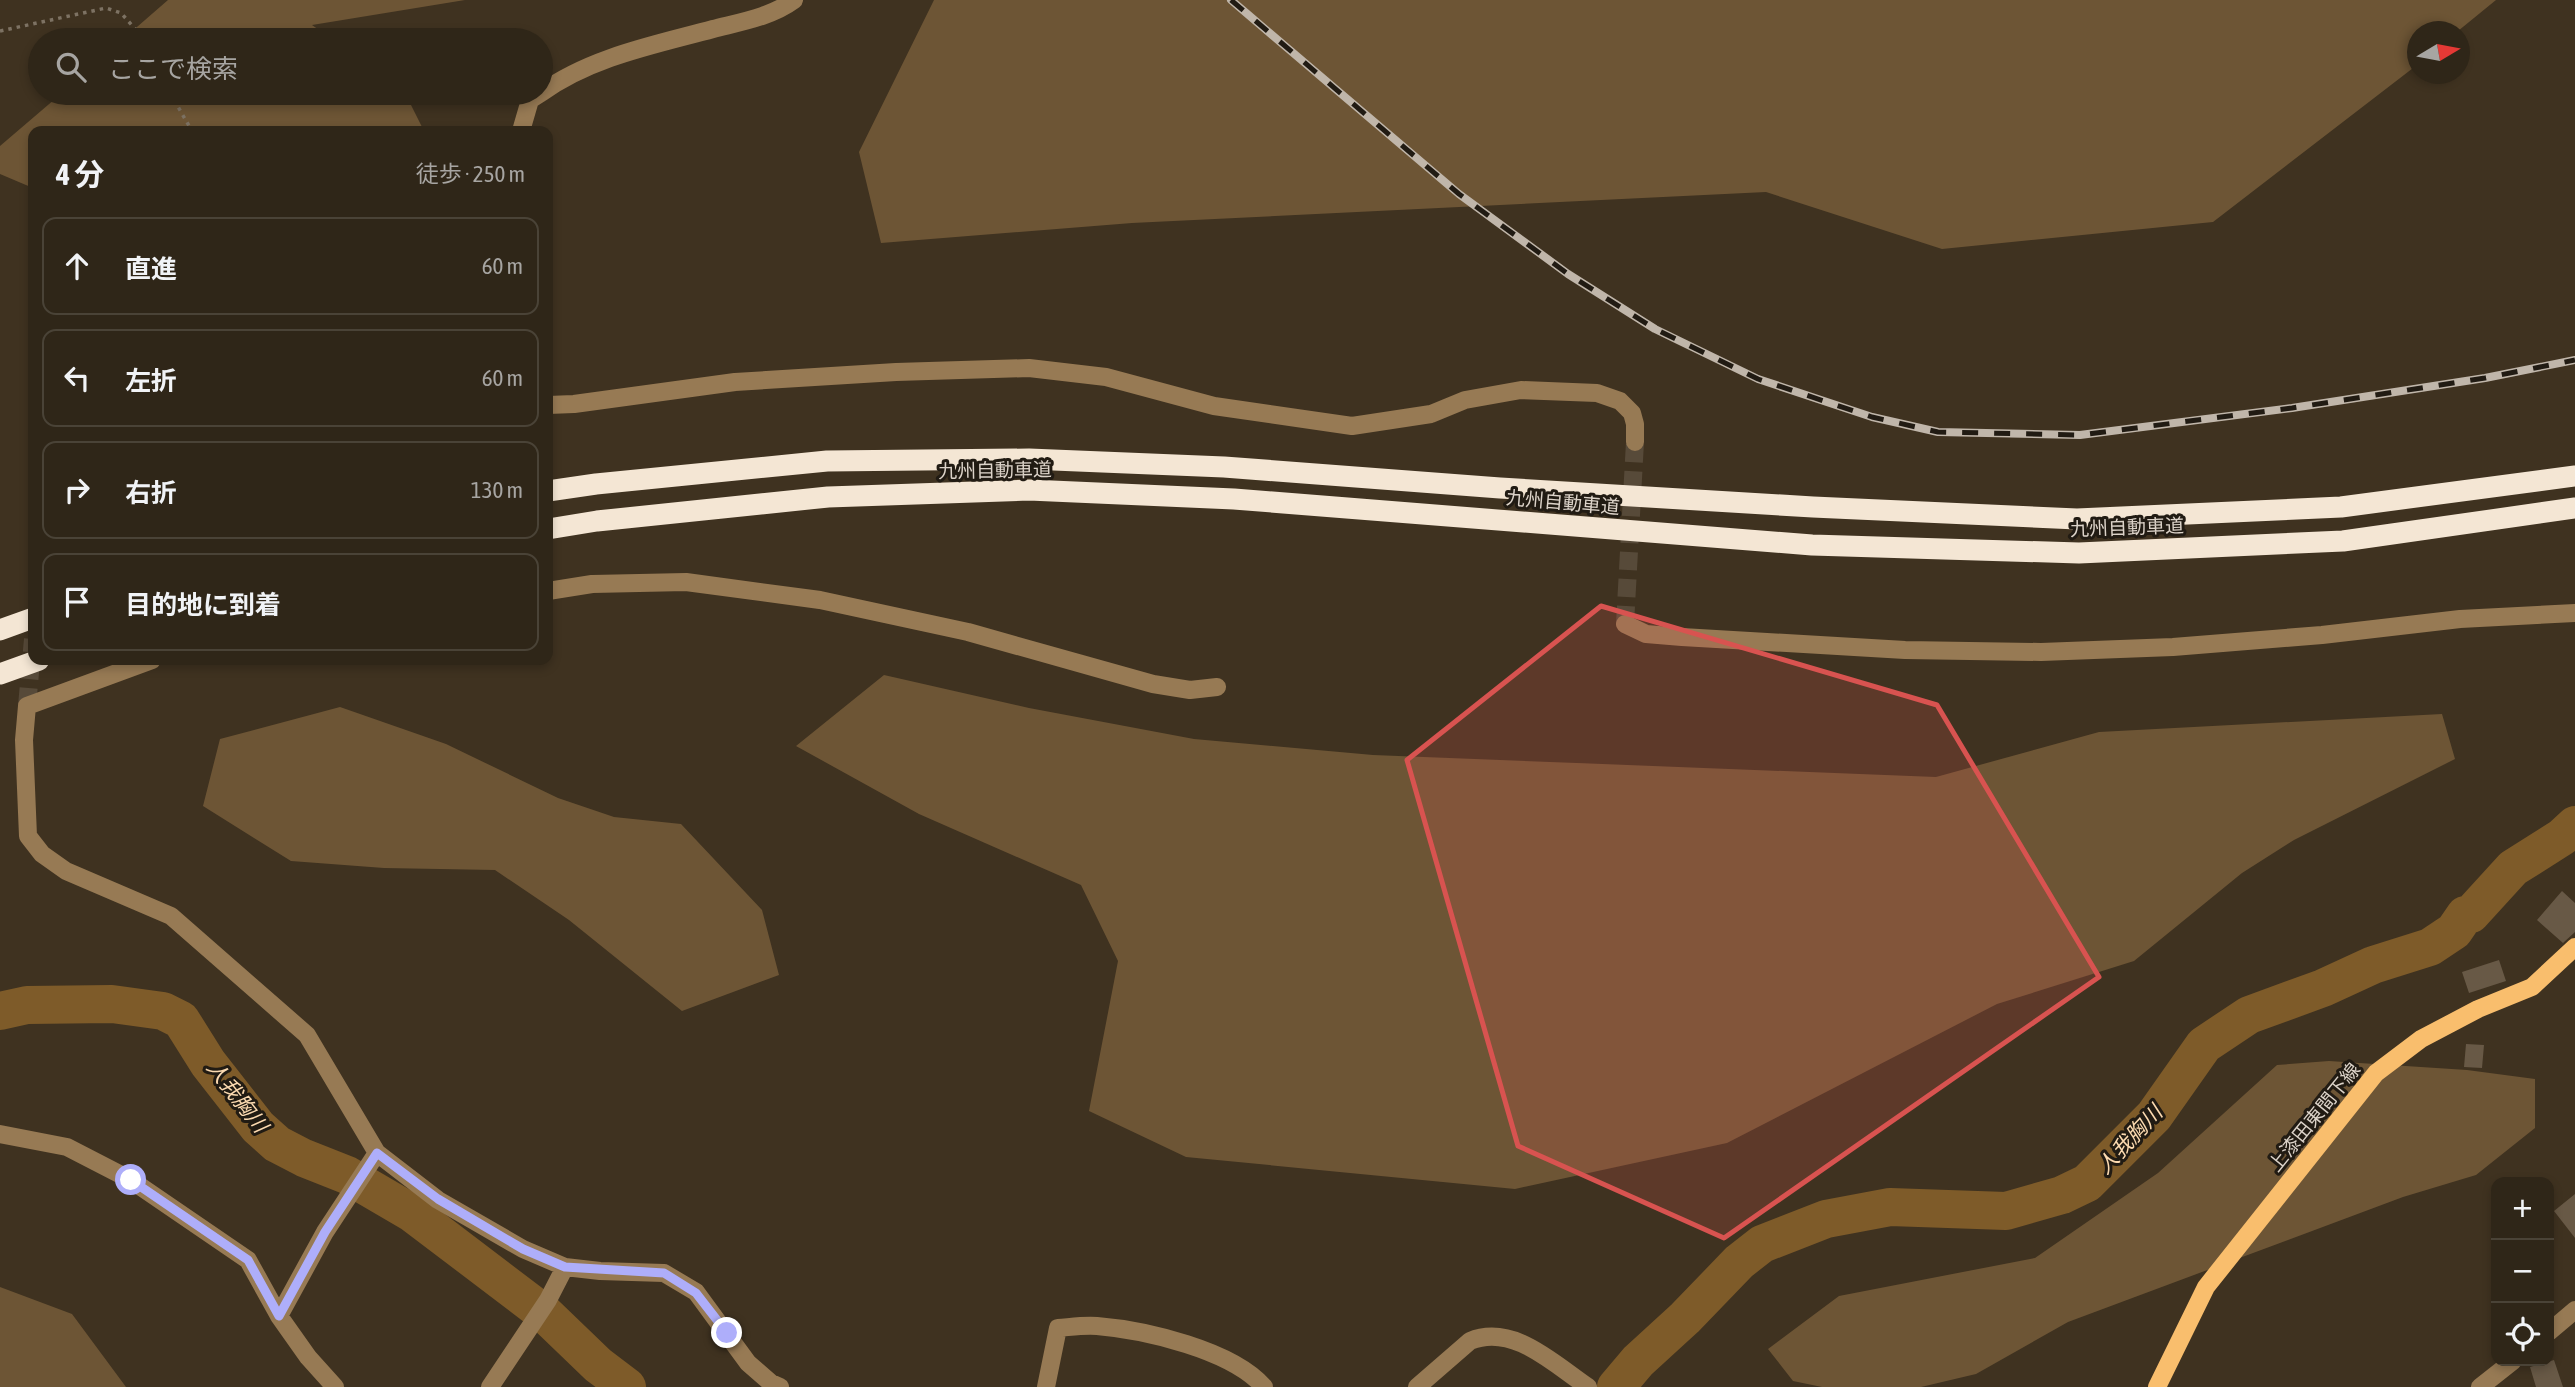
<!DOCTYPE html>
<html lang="ja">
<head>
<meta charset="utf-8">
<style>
  body { margin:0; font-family:"Asap Condensed","Noto Sans JP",sans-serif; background:#372e21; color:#f1f3f6 }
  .controls { position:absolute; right:21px; bottom:21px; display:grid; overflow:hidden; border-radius:14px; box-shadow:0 4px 10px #0003 }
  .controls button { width:63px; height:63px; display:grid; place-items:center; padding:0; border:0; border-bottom:2px solid #4a4337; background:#2f2618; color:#f1f3f6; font:35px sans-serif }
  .compass { position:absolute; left:2407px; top:21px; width:63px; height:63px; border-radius:50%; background:#2f2618; box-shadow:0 4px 10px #0003; rotate:80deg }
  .stop { position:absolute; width:21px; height:21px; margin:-16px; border:5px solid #aeaefa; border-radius:50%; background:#fff }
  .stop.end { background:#aeaefa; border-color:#fff; box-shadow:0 2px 7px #0008 }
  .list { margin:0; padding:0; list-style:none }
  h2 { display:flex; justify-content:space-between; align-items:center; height:91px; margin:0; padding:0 28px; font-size:30px }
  h2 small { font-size:23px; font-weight:400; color:#a7a5a2 }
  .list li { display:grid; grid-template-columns:46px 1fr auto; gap:21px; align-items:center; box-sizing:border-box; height:98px; margin:0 14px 14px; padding:0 14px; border:2px solid #4a4337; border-radius:14px }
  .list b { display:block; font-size:26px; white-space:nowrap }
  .list em { font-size:23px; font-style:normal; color:#a7a5a2 }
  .icon { flex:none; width:38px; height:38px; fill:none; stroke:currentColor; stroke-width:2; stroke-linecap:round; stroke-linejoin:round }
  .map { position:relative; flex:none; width:2575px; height:1387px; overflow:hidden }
  .search { position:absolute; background:#2f2618; box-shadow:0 4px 10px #0003; left:28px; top:28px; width:525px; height:77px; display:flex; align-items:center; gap:18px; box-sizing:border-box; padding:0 24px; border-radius:38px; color:#a7a5a2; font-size:26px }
  .panel { position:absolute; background:#2f2618; box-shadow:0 4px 10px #0003; left:28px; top:126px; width:525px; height:539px; border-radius:14px }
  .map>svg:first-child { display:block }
  .green { fill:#6d5535 }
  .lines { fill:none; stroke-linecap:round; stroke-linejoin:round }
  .river { stroke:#7e5b29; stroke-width:38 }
  .building { fill:#685946 }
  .minor-tunnel { stroke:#574a39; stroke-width:18; stroke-dasharray:18 9; stroke-linecap:butt }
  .path { stroke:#7d7263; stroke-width:3.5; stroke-dasharray:3.5 5; stroke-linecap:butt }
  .minor { stroke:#977a54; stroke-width:18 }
  .major { stroke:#f9be6d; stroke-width:18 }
  .highway { stroke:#f4e6d4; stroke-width:21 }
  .rail-casing { stroke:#c0b6aa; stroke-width:8 }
  .rail { stroke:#211b13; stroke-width:5; stroke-dasharray:16; stroke-linecap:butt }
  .route { stroke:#aeaefa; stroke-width:9 }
  .marked { fill:#d85350; fill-opacity:0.2; stroke:#d85350; stroke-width:5; stroke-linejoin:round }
  .labels { text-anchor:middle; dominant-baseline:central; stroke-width:6; stroke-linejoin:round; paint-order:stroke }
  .street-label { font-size:19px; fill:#dcd3c9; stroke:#211b13 }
  .water-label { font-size:21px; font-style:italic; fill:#fcdab0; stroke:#211b13 }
</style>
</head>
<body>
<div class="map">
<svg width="2575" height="1387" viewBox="0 0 2575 1387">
  <rect width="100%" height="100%" fill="#3f3220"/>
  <path class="green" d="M168,0H465L312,25L333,40H122Z
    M934,0H2496L2458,31L2418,32L2417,65L2213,222L1942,249L1766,192L1132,223L881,243L859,152Z
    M62,93H405L424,131H33V188L0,174V146Z
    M884,675L1029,708L1194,739L1373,755L1936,777L2099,732L2442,714L2455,759L2294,840L2242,873L2134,961L1997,1004L1727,1143L1515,1189L1186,1157L1089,1111L1118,961L1081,885L919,814L796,746Z
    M340,707L446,744L558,798L614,817L681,824L762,910L779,975L682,1011L569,920L495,870L384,868L291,861L203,806L220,739Z
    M2329,1061L2467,1070L2535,1079V1128L2476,1175L2403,1197L2068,1322L1976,1374L1921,1387H1822L1793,1381L1768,1349L1839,1296L2035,1258L2158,1173L2277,1065Z
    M0,1287L72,1314L126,1387H0Z"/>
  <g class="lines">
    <path class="river" d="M0,1011L27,1005L112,1004L163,1011L181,1020L208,1063L258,1127L277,1144L304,1158L347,1175L412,1213L545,1314L598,1365L627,1387
      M1616,1387L1638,1361L1685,1318L1739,1262L1762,1244L1826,1219L1890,1207L2006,1211L2062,1195L2087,1183L2154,1116L2204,1045L2249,1015L2323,988L2373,965L2430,947L2454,931L2465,915L2471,914L2513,868L2562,837L2575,825"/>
  </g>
  <path class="building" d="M2562,891L2575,903V932L2563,943L2537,920Z
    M2499,960L2506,981L2469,993L2462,972Z
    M2466,1044L2484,1045L2482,1068L2464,1067Z
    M2575,1194V1238L2554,1211Z
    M2554,1360L2563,1387H2536L2530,1367Z"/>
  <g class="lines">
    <path class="minor-tunnel" d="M1625,624L1635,442
      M27,706L33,639"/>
    <path class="path" d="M0,31L106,8L121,13L145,40
      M170,93L192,131"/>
    <path class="minor" d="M541,93C591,57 654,45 713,29C740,22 771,17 794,0
      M521,131L530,100L541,93
      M548,405L574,404L735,382L896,372L1029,368L1106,377L1214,406L1352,426L1431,414L1465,400L1521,390L1597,393L1620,401L1632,413L1635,424V442
      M548,591L592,584L686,582L820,600L968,632L1153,684L1190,690L1217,687
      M1625,624L1646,634L1682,637L1905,650L2041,652L2173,647L2322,635L2460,619L2575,613
      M152,660L27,706L24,740L28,836L42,854L66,871L171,916L307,1035L377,1153L438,1200L523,1249L565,1267L600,1271L664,1273L696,1292L748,1363L771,1383L780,1387
      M0,1134L67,1147L131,1180L248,1260L279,1316
      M2549,1332L2575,1310
      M335,1387L308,1357L279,1316L325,1232L377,1153
      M490,1387L548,1300L565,1267
      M1046,1387L1058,1328C1071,1327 1084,1325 1097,1326C1145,1330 1232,1350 1264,1387
      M1417,1387L1470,1341C1513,1323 1554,1364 1588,1387
      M2480,1387L2513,1361"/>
    <path class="major" d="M2157,1387L2206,1287L2376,1073L2421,1039L2478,1009L2532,987L2575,947"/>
    <path class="highway" d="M548,491L596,484L827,461L1029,459L1224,467L1500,488L1813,507L2077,519L2341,507L2575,476
      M548,529L597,521L828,497L1029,490L1234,499L1812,545L2079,553L2343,541L2575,508
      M0,630L33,618
      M0,674L39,660"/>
    <g class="rail-casing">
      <path id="rail" d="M1231,0L1459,194L1568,274L1655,329L1758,379L1872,417L1938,432L2080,435L2292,408L2485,378L2575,360"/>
    </g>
    <use href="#rail" class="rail"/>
  </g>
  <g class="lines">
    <path class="route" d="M131,1180L248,1260L279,1316L325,1232L377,1153L438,1199L523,1249L565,1267L664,1273L696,1293L727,1333"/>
  </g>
  <path class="marked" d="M1601,606L1937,705L2099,977L1724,1238L1518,1146L1407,760Z"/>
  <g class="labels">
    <g class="street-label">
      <text transform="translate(995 470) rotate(-1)">九州自動車道</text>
      <text transform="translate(1563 502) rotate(5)">九州自動車道</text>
      <text transform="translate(2127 527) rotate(-2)">九州自動車道</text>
      <text transform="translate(2314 1117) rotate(-51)">上漆田東間下線</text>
    </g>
    <g class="water-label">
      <text transform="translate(238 1096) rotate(52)">人我胸川</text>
      <text transform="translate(2129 1139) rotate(-47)">人我胸川</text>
    </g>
  </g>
</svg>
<div class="controls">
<button>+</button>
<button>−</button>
<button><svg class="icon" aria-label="locate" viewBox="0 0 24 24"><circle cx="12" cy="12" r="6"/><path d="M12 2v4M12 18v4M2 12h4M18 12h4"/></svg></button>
</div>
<svg class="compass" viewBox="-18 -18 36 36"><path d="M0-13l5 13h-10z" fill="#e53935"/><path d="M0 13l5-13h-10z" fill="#a7a5a2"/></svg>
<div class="stop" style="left:131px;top:1180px"></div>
<div class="stop end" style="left:727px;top:1333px"></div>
<div class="search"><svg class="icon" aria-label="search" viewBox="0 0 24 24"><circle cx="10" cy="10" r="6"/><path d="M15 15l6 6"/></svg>ここで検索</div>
<section class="panel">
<h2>4 分<small>徒歩 · 250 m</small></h2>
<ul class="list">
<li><svg class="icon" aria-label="ahead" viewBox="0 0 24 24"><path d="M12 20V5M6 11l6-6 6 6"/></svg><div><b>直進</b></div><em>60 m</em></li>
<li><svg class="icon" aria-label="left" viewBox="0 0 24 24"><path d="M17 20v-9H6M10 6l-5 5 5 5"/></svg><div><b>左折</b></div><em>60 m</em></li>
<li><svg class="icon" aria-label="right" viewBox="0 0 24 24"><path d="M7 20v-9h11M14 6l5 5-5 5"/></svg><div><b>右折</b></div><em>130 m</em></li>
<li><svg class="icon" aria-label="arrive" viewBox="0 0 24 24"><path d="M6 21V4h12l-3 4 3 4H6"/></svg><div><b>目的地に到着</b></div></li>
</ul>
</section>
</div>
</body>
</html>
